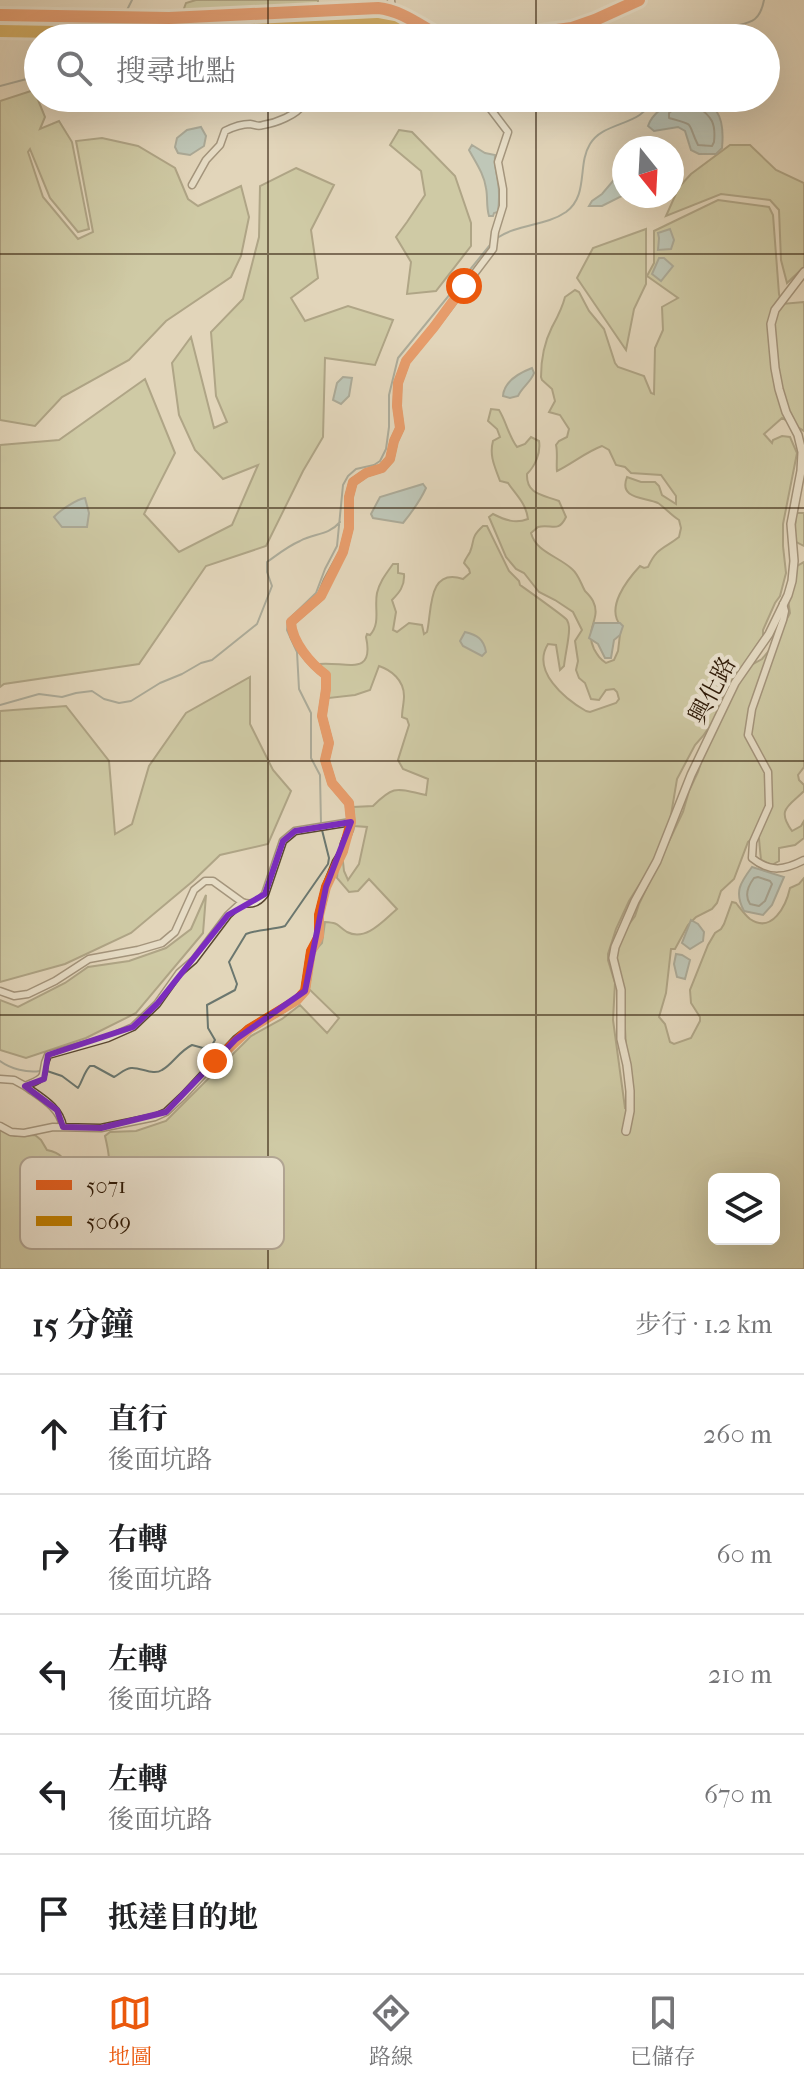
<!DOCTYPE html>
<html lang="zh-TW">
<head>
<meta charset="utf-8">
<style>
  body { margin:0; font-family:"IM FELL French Canon","Noto Serif TC",serif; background:#f2f2f2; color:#202124 }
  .controls { position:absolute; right:24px; bottom:24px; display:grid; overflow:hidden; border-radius:12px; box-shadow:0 8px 32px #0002 }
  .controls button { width:72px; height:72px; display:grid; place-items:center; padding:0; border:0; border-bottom:2px solid #e0e0e0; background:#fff; color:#202124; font:40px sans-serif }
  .compass { position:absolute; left:612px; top:136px; width:72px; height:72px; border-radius:50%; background:#fff; box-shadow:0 8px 32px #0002; rotate:162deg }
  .stop { position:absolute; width:24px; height:24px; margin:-18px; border:6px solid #ea580c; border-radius:50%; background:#fff }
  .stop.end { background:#ea580c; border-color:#fff; box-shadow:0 2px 8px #0008 }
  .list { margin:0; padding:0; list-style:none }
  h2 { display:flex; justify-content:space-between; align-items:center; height:104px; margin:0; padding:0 32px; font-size:34px }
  h2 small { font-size:26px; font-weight:400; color:#757577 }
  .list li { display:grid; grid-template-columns:52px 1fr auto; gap:24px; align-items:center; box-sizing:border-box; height:120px; padding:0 32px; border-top:2px solid #e0e0e0 }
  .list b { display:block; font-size:30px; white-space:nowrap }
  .list p { margin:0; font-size:26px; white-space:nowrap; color:#757577 }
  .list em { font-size:26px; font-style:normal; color:#757577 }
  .icon { flex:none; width:44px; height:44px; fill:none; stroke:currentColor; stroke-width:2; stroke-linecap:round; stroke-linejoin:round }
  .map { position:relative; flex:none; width:804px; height:1269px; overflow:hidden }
  .search { position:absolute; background:#fff; box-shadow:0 8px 32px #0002; left:24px; right:24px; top:24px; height:88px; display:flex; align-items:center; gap:20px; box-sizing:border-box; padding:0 28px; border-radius:44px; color:#757577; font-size:30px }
  .sheet { height:704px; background:#fff }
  nav { display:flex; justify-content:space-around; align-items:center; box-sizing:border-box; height:112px; border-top:2px solid #e0e0e0; background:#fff; font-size:22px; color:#757577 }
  nav a { display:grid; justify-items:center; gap:4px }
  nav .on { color:#ea580c }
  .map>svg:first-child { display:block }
  .green { fill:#b9bc8c; stroke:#726a48; stroke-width:2; fill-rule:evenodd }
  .water { fill:#96b7b6; stroke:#6b776f; stroke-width:2 }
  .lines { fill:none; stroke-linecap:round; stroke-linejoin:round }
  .shore { stroke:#60675e; stroke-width:2 }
  .stream { stroke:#6b776f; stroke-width:2 }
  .minor-casing { stroke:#594732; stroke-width:9 }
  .tertiary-casing { stroke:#594732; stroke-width:10 }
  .secondary-casing { stroke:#2b1705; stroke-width:11 }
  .minor { stroke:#ece4d2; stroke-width:6 }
  .tertiary { stroke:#ece4d2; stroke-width:7 }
  .secondary { stroke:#ece4d2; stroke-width:8 }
  .bus-1-casing { stroke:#ece4d2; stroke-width:18 }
  .bus-2-casing { stroke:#ece4d2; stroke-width:18 }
  .bus-1 { stroke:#e86121; stroke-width:12 }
  .bus-2 { stroke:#c48201; stroke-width:12 }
  .route { stroke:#ea580c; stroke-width:10 }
  .marked { fill:none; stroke:#7b2cbf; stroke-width:6; stroke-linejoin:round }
  .grid { fill:none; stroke:#2b1705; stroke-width:2; stroke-opacity:0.55 }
  .labels { text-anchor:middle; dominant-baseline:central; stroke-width:8; stroke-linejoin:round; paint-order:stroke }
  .street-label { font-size:24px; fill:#2b1705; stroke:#ece4d2 }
  .key { fill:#ece4d2; stroke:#b2a694; stroke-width:2 }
  .key-label { font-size:22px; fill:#2b1705 }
</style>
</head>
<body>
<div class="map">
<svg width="804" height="1269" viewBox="0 0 804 1269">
  <rect width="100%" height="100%" fill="#e2d6ba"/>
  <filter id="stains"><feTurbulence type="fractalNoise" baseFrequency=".0025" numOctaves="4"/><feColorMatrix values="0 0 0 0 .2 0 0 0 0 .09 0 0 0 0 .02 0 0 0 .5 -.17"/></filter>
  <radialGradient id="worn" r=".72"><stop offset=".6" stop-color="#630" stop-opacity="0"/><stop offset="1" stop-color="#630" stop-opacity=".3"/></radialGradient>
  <path class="green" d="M196,0H318V6L182,14L186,3Z
    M34,90L45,117L40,129L59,121L72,142L89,229L78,232L50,198L30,149L28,152L43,197L78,239L93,232L76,141L102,138L138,146L175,168L188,199L198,206L241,186L249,217L241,256L231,277L166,321L129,360L62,397L35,426L0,420V101Z
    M399,130L412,132L455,176L471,223V246L436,291L407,294L411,262L396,237L407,222L425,195L421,171L390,145Z
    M730,145H750L776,170L804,183V267L787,283L781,260L779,210L770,200L721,194L666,216L679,187L691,174Z
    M296,168L334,185L311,230L318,278L291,298L305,321L348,306L393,320L375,365L325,358L323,437L303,471L266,546L206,566L139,664L4,684L0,687V445L59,440L145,379L175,453L144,514L179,552L232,525L258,465L223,479L195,450L179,415L172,363L191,337L214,428L227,422L216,396L211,332L243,299L259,237L260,186Z
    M718,200L769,207L773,215L779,294L782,304L804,302V431L782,418L764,434L772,443L773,440L782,436L790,437L797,453L783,524V546L786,573L780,596L775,603L763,630V636L724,694L714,720L703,736L695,745L677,779L669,827L653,863L629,901L616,929L608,954V960L615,983L613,1020L625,1108H633L632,1077L626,1047L623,991L616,954L622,934L635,916L639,904L683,812L689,791L698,772L706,747L746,668L762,659L772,647L790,613L788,600L796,575L797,566L804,562V767L798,775L799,780L804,785V791C789,806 776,809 792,831L801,826L804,821V838L795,845L779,848V861L772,865L761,860L759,839H752L748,842L734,879L721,891L717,903L712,909L696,917L688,925L675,949H671L666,993L659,1017L665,1024L670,1042L674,1044L691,1038L700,1021V1017L691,1003L690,990L708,945L715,933L721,929L724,924L732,902L736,903C740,908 745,915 750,919C772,934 786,906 790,888L799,884L804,878V1269H0V1129L15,1136L35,1135L41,1140L47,1150C65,1154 64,1160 70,1177C110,1181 114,1174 105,1136L110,1132L136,1131L166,1121L251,1036L282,1019L300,1005L327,1033L339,1018L309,989C311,972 309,955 322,943L325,922C340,923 336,925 347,932C366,942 384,920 397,909L369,879L358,891L349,892L337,878L338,866L343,862L344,871L348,880L359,864L367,827L354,826L353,807L373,806C395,784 397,789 426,795L428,779L403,769L398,760L409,725L407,719L402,717C402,710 404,703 404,696C404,680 391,670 379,666L370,690L355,695L329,698L327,689L329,674L319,664C344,661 375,678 366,637L367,634L370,635C381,623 374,608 377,593C380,581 386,574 393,564H398V573L404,574C405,586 399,593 392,600L396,612L393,630L397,632L409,623L422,625L424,634L427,632C432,612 427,567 463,579L470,573L469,569L464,563C465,559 468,556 470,552C475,540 470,538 483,526H487L509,571L519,581L520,585C527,590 565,617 567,620C568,622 569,625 569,627C570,635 565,655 564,666L560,670L556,645L548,644C531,671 565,699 586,711L590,712L616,703L619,699L617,692L614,689L606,690L599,700L591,699L585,683L579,678L576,670L578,661L575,641L582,630L573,612L555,600L539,592L524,573L516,569L506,557L489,517L493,514C505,520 515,524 528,519C526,503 516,495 508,483L500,481C495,467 489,456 493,441L500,437L497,429L488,421L491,409L499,410C506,421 509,437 517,447L525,444L531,437L539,441C541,453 535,466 527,474C526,495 544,495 559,501L566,517C558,534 551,523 538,527L531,533C536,552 558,556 572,569C579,575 581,584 585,591C588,594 591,597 593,601C602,619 584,628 594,649C598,656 600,659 606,663L614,660L618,651L621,626C605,608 627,580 640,566L644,568L648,567C657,547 664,549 679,537L681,528L679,520C672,516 663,506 658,503C646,497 618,500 627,477L641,482H655L659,486L662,495L676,504V496L661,475L631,473L625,467L616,465L609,450L602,446C586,452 573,463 557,471C556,466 558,453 556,445L559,441L567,437L569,429L560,415L549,412L555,401L552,389L542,380L541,377C541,359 544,343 552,327C558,316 562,309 565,297L575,290L579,292L589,311L604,329L615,363L618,367L644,376L651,393L654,394L655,348L663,330L662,307L678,298L647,276L654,263V231ZM714,1179H774V1239H714Z
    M646,229V284L634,309L626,350L577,278L593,248Z
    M796,513H804V546L794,541Z
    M250,677V724L273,770L291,791L268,844L220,855L193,881L131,933L65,964L0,982V711L66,706L109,761L115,834L132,824L149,766L186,713Z
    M206,895L203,933L136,1013L86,1038L26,1058L0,1050V1000L18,1007L65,983L88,967L129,961L166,948L191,929Z"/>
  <path class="water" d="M683,98C718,99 725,117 722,148L716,154H699L691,150L685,131L678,127L654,131L648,126C653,111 669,103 683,98Z
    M201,127L206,136L204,146L190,155L178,153L175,147L177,138L187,130Z
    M472,145L485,153L495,155C494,165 497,173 498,183C500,193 499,203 498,212L494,213L493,216H489C486,206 488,198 486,188C484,174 476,163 469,150Z
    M624,168V195L602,206H589L592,201L602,194Z
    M670,229L674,240L671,249L658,250L659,238L658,233Z
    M659,258H664L673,266L661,281L652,274Z
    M532,368L534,373C531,382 522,387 518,396L510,398L503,396C504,381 519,373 532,368Z
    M343,377L352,378L349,396L341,404L333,400L337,383Z
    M423,484L426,488C420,501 412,512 403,523L373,518L371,514L380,497Z
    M85,498L89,513L87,527H62L54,517C59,511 77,499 85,498Z
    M594,623H620L623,626L620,635L614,640L611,658H605L598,644L589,638Z
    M465,632C477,635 484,639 486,652L482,656L463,646L460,641Z
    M752,867L784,877L772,905L763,915L744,911C734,892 740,883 752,867Z
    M691,920L698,924L704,932L703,941L690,949L682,943Z
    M676,954L682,955L690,960L685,979L677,977L674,964Z"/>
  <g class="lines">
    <path class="shore" d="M681,98L680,105L669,113V118C697,126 686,121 698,145L712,146L714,142C716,123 712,117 697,106L696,98
      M758,877L770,881L772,884L765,901L759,906L750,904C744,895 748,886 754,878Z"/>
    <path class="stream" d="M126,12L132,0
      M107,38L111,37L122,22
      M701,38C709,34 717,30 726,28C747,22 759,26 764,0
      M0,86L38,76
      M497,238C518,224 546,226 566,212C589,195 577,165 590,144C604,120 644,127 652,98
      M0,705L39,694L62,697L76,693L92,691L104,699L119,703L131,701L160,683L182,674L201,663L212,660L257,624L272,586L267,572V562C277,555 288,546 300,541C314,533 328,536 340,522
      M321,824L320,775L311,758V713L299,689L297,652L287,630L288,620L316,593L325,569L337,546L343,485L348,476L356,469L374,465L380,461L386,449L389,427V395L398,358L490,245
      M0,1061C11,1069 27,1073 40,1071
      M47,1071L62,1076L78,1088C83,1080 84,1072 90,1066H94L114,1077C120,1074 124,1069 131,1068C141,1067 153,1076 162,1070C173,1064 178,1052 192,1045L203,1048L212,1045L215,1040L208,1028L207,1005L235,990L237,984L229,962L246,934C259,929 272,930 285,926L328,864L329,858L322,830"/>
    <g class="minor-casing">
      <path id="minor" d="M391,0L392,9
        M292,12L296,38
        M192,185L206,160L220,145L225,131C233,127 241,124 250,124C257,125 257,127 263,125C276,123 297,115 303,104L298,98
        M783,604L785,611L783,620L752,709L748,735L768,772L769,806L753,842L752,858C770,873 785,870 804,860
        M0,991L14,996L28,994L55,981L89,959L138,950L162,943L175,932L194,890L205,881H213L242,902
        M0,1079L14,1080L25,1086
        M0,1126L11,1132L24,1133L53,1127L101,1128L155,1117L166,1112L184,1095L236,1039L249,1029L297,1000L305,991L311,951L319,936V915L326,887L336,862L343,851L344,844L350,829L351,822L349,803L332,783L325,760L329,743L322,716L326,689V675C311,664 291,642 291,622L321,596L327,581L343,552L349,528V497L353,482L366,473L382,468L390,459L394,441L400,428L397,406L398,383L406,361L434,327L493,249L495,232L503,206V189L498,162L508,132L489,107L485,98
        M63,1127C60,1107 40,1097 25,1086C53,1075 38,1075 48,1055L108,1038L133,1027L157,1004L179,973L194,960L228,915L242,902C252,906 259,902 265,894L283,841L295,831L351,822"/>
    </g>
    <g class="tertiary-casing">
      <path id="tertiary" d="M626,1131L630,1111V1091L627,1065L621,1039V990L613,958L615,947L635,901L657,861L691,775L735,683L769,634L788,595L792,581L794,561L791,524L801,471L802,452L798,435L786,412L779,389L775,368L771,324L775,310L804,272"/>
    </g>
    <g class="secondary-casing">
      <path id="secondary" d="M0,15L169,18L378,8C411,10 417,27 444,38
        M496,38L572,28L595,20L639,0"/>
    </g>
    <use href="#minor" class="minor"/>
    <use href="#tertiary" class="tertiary"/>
    <use href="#secondary" class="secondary"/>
    <g class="bus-1-casing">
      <path id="bus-1" d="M0,15L169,18L378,8C404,11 421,27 444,38
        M496,38L572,28L595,20L639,0"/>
    </g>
    <g class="bus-2-casing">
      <path id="bus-2" d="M0,31L170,34L377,24L393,27L412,38"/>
    </g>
    <use href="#bus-1" class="bus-1"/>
    <use href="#bus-2" class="bus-2"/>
  </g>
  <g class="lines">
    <path class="route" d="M215,1061L249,1029L297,1000L305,991L311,951L319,936V915L326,887L343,851L351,822L349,803L332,783L325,760L329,743L322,716L326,689V675C311,664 292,642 291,622L321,596L343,552L349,528V497L353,482L366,473L382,468L390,459L394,441L400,428L397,406L398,383L406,361L434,327L464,286"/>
  </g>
  <path d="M0 0H804V1269H0ZM351,822L326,887L305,991L236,1039L166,1112L101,1128L63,1127L57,1110L25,1086L44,1079L48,1055L133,1027L157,1004L228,915L265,894L283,841L295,831Z" fill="#e2d6ba" fill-opacity=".55" fill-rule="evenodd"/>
  <path class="marked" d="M351,822L326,887L305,991L236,1039L166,1112L101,1128L63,1127L57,1110L25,1086L44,1079L48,1055L133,1027L157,1004L228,915L265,894L283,841L295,831Z"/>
  <path class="grid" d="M268,0V38M536,0V38M268,98V1269M536,98V1269M0,254H804M0,508H804M0,761H804M0,1015H804"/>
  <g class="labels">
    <g class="street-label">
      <text transform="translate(712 690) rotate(-62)">興化路</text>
    </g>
  </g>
  <rect x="20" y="1157" width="264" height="92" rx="12" class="key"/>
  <rect x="36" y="1180" width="36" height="10" fill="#e86121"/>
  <rect x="36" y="1216" width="36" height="10" fill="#c48201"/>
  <g class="key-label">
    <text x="86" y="1193">5071</text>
    <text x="86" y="1229">5069</text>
  </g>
  <rect width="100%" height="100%" filter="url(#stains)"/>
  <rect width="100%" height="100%" fill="url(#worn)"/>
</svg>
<div class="controls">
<button><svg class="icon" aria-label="layers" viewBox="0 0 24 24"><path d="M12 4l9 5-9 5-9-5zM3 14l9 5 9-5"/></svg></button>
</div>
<svg class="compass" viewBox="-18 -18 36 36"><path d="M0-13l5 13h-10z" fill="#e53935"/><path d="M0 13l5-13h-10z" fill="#757577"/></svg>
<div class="stop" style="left:464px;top:286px"></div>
<div class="stop end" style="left:215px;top:1061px"></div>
<div class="search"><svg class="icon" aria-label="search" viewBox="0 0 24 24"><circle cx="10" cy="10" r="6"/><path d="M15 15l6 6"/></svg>搜尋地點</div>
</div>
<section class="sheet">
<h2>15 分鐘<small>步行 · 1.2 km</small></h2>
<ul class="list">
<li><svg class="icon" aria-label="ahead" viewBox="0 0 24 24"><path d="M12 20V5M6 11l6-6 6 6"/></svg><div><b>直行</b><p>後面坑路</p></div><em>260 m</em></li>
<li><svg class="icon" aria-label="right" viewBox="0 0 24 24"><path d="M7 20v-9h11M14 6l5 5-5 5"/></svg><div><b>右轉</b><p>後面坑路</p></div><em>60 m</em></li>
<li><svg class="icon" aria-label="left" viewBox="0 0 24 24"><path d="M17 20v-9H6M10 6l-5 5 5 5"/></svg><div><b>左轉</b><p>後面坑路</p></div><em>210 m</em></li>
<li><svg class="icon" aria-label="left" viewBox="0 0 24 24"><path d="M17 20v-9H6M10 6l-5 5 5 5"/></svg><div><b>左轉</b><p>後面坑路</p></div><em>670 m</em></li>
<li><svg class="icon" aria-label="arrive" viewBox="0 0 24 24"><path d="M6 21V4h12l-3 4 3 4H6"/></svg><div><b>抵達目的地</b></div></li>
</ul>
</section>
<nav>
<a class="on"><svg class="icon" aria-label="map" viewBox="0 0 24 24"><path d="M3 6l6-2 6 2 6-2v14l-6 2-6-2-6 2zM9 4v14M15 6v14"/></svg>地圖</a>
<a><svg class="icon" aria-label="directions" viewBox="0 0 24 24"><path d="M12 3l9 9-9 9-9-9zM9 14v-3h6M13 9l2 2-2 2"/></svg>路線</a>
<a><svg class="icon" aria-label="saved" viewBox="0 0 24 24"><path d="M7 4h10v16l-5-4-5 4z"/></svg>已儲存</a>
</nav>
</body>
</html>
